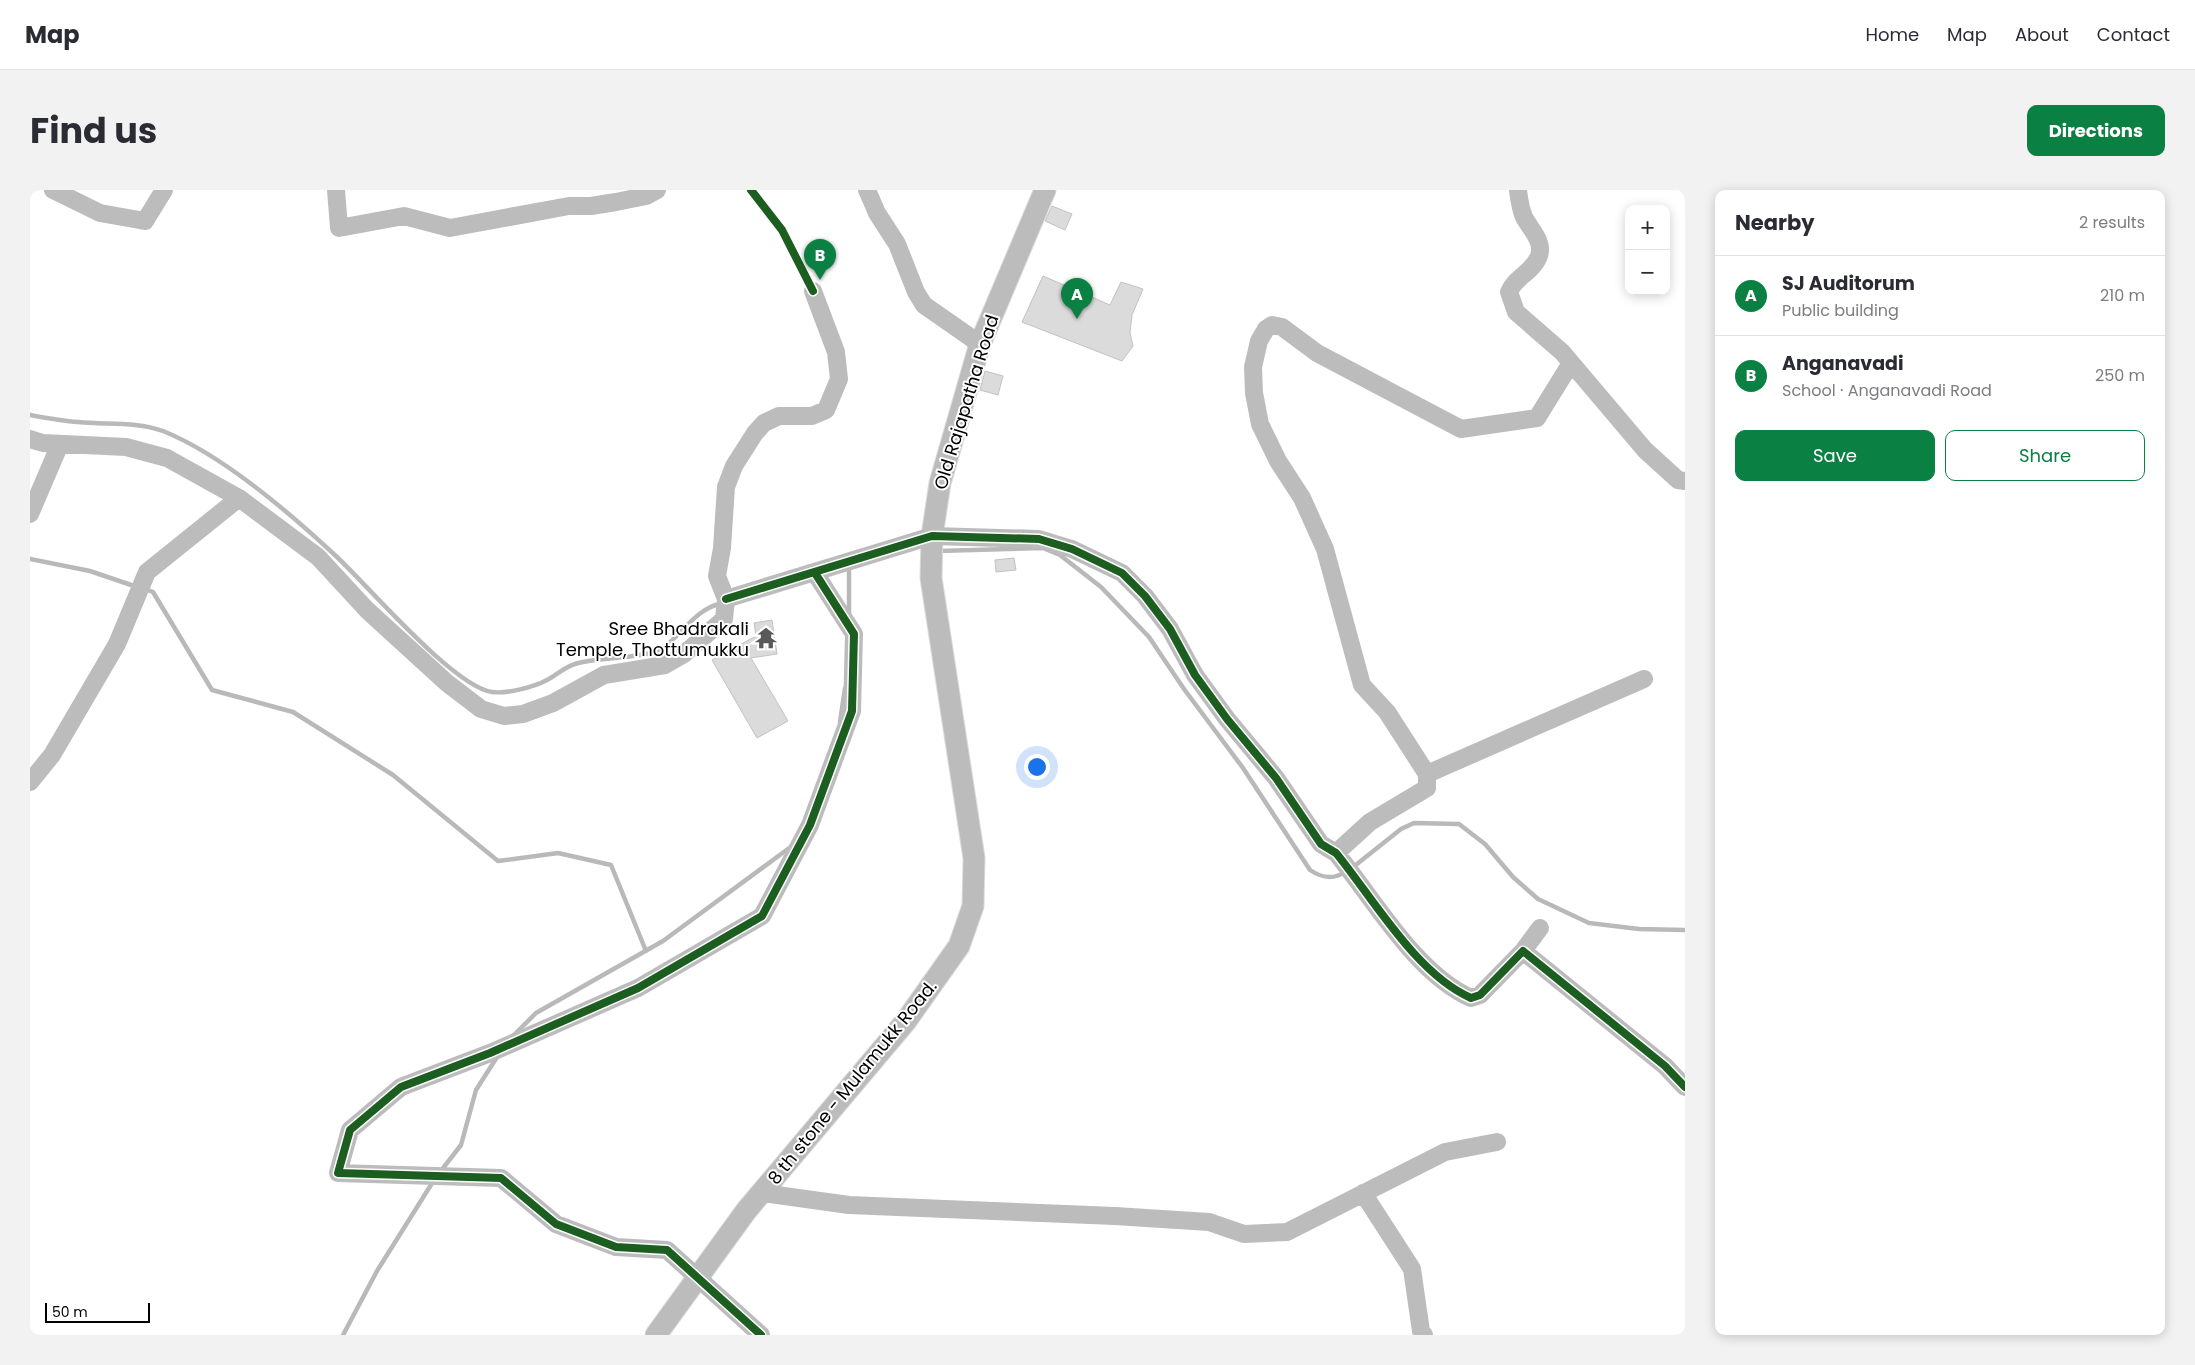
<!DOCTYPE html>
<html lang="en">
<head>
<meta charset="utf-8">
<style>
  body { margin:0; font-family:Poppins,sans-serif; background:#f2f2f3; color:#2b2b33 }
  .controls { position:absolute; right:15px; top:15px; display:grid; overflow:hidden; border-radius:10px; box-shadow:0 2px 12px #0003 }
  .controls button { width:45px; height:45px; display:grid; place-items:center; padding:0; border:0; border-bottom:1px solid #e1e1e2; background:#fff; color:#2b2b33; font:25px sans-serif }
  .scale { position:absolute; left:15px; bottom:12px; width:105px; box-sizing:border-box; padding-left:5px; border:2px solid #000; border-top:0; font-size:14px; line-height:18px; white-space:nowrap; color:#000; -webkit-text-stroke:4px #fff; paint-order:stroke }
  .you { position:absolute; left:1006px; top:576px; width:18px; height:18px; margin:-12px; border:4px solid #fff; border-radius:50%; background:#1a73e8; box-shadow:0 0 0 8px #1a73e833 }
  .badge { display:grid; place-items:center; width:32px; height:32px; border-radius:50%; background:#0b8043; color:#fff; font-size:16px; font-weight:700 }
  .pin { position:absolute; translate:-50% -41px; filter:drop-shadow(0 1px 2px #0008) }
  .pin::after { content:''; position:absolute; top:26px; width:18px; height:15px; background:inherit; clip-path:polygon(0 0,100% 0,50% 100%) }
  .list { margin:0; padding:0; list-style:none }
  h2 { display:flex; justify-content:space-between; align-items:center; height:65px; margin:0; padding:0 20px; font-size:21px }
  h2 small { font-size:16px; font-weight:400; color:#7c7c81 }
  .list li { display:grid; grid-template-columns:32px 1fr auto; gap:15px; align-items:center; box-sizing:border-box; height:80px; padding:0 20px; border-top:1px solid #e1e1e2 }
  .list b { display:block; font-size:19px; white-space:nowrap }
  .list p { margin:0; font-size:16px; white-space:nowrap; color:#7c7c81 }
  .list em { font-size:16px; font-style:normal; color:#7c7c81 }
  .actions { display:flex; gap:10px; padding:15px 20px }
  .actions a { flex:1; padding:11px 0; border:1px solid #0b8043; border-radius:10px; text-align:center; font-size:18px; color:#0b8043 }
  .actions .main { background:#0b8043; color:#fff }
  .map { position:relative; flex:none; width:1655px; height:1145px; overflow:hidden; border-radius:10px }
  header { display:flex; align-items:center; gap:30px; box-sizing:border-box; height:70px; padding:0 25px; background:#fff; border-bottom:1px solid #e1e1e2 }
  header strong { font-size:24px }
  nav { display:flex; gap:28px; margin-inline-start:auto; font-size:18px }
  .intro { display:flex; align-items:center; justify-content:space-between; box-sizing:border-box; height:120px; padding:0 30px }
  h1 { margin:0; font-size:35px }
  .button { padding:12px 22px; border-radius:10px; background:#0b8043; color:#fff; font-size:18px; font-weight:700 }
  main { display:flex; gap:30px; padding:0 30px }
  aside { flex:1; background:#fff; border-radius:10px; box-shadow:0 2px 12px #0003 }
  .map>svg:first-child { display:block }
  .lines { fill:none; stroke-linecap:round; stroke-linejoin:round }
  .stream { stroke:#b9b9b9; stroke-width:4.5 }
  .building { fill:#dbdbdb; stroke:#c2c2c2 }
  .major-casing { stroke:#dbdbdb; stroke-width:23 }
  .minor { stroke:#bcbcbc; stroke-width:18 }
  .major { stroke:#bcbcbc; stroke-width:21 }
  .cycleway-casing { stroke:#fff; stroke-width:11 }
  .cycleway { stroke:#1b5e20; stroke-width:8 }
  .labels { text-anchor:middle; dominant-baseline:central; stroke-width:4; stroke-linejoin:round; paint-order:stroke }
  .street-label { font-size:18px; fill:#000; stroke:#fff }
  .poi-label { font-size:18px; fill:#000; stroke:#fff; text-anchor:end }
</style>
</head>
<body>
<header>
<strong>Map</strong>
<nav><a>Home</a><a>Map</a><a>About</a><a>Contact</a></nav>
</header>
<div class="intro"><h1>Find us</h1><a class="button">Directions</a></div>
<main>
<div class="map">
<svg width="1655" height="1145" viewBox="0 0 1655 1145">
  <rect width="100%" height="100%" fill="#fff"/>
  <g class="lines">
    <path class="stream" d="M0,225C16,228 32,231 48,232C76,235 106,231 133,241C193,265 260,323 307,367C339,397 423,496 462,502C477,504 504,497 517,490C526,485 535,477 545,474C566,467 616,469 633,458C651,445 667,418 690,414
      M908,361L1013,358L1030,365L1071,397L1119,447L1154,499L1213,578L1280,680C1292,688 1303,690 1315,682
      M0,369L60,381L107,397
      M819,379V425
      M115,399L123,402L182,500L263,522L363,585L468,671L528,663L581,675L616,761
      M810,532L815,498
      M1322,678L1371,639L1384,633L1429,634L1455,654L1483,687L1508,709L1559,733L1609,739L1655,740
      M484,845L506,823L633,751L762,656
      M410,982L431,955L446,900L467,867
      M313,1145L347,1081L404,990"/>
  </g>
  <path class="building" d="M1022,16L1042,24L1035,40L1015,31Z
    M1013,86L1080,115L1091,92L1113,99L1102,125L1100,143L1103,156L1092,171L992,132Z
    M955,181L973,186L968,205L950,200Z
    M984,368L986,380L966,382L965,370Z
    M742,430L747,464L721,468L758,531L727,548L682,470L726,446L724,433Z"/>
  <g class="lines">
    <g class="major-casing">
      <path id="major" d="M626,1145L716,1021L876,831L929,756L943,716L944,668L901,388L902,346L910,293L950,154L1015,0"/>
    </g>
    <path class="minor" d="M23,0L70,23L115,31L134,0
      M306,0L309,38L374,26L420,38L539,16H561L586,12L616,6L627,0
      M837,0L847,23L867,54L886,102L894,115L950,154
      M1488,0C1489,9 1490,18 1494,27C1500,39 1514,51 1509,66C1503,82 1485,87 1479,102L1486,122L1532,162L1615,260L1648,290L1655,291
      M0,249L13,253L96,257L137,268L209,308L288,367L337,420L417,493L451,519L474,526L493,524L523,513L574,485L635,475L654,464L694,429L696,409
      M0,324L30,254
      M696,409L902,346L1009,349L1042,359L1092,383L1115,406L1140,439L1165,485L1197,529L1246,588L1291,654L1306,663C1343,708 1386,784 1441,808L1450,805L1493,761L1635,876L1655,897
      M696,409L687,386L692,358L696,297L704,276L725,243L734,233L749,226H782L796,220L809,189L806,162L783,101
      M1397,584L1614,489
      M0,592L22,565L87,454L117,382L209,308
      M1306,663L1340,632L1397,598V584L1357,522L1332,495L1295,359L1272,308L1248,271L1230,234L1224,203L1223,177L1229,151L1236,139L1242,135L1252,137L1287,163L1431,239L1507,228L1541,173
      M1493,761L1510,738
      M732,1003L819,1015L1085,1026L1179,1032L1214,1044L1257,1042L1415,962L1467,952
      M1333,1003L1382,1079L1391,1141L1394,1145
      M731,1145L637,1060L586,1057L526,1034L471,988L308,983L320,940L371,897L460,863L608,798L732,726L780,635L822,521L824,444L785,383"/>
    <use href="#major" class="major"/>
    <g class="cycleway-casing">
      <path id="cycleway" d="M721,0L752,40L783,101
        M696,409L902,346L1009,349L1042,359L1092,383L1115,406L1140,439L1165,485L1197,529L1246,588L1291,654L1306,663C1343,708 1386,784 1441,808L1450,805L1493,761L1635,876L1655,897
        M731,1145L637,1060L586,1057L526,1034L471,988L308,983L320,940L371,897L460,863L608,798L732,726L780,635L822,521L824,444L785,383"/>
    </g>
    <use href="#cycleway" class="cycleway"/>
  </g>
  <defs>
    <g id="temple-bare" transform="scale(1.725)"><path d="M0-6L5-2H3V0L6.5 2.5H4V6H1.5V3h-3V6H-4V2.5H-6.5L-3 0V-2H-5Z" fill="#595959" stroke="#fff" stroke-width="2.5" paint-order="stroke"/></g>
  </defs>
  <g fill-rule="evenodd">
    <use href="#temple-bare" x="736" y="448"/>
  </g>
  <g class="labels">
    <g class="street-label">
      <text transform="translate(936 212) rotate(-73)">Old Rajapatha Road</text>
      <text transform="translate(822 892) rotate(-51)">8 th stone - Mulamukk Road.</text>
    </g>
    <g class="poi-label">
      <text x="719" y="438">Sree Bhadrakali<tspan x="719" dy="21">Temple, Thottumukku</tspan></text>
    </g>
  </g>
</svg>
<div class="controls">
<button>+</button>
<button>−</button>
</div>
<div class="scale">50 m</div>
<div class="you"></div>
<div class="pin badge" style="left:1047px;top:129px">A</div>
<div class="pin badge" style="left:790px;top:90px">B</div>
</div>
<aside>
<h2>Nearby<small>2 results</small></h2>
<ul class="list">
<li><span class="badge">A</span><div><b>SJ Auditorum</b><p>Public building</p></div><em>210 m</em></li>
<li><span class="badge">B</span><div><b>Anganavadi</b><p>School · Anganavadi Road</p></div><em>250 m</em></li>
</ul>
<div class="actions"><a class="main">Save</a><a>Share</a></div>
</aside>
</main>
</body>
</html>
